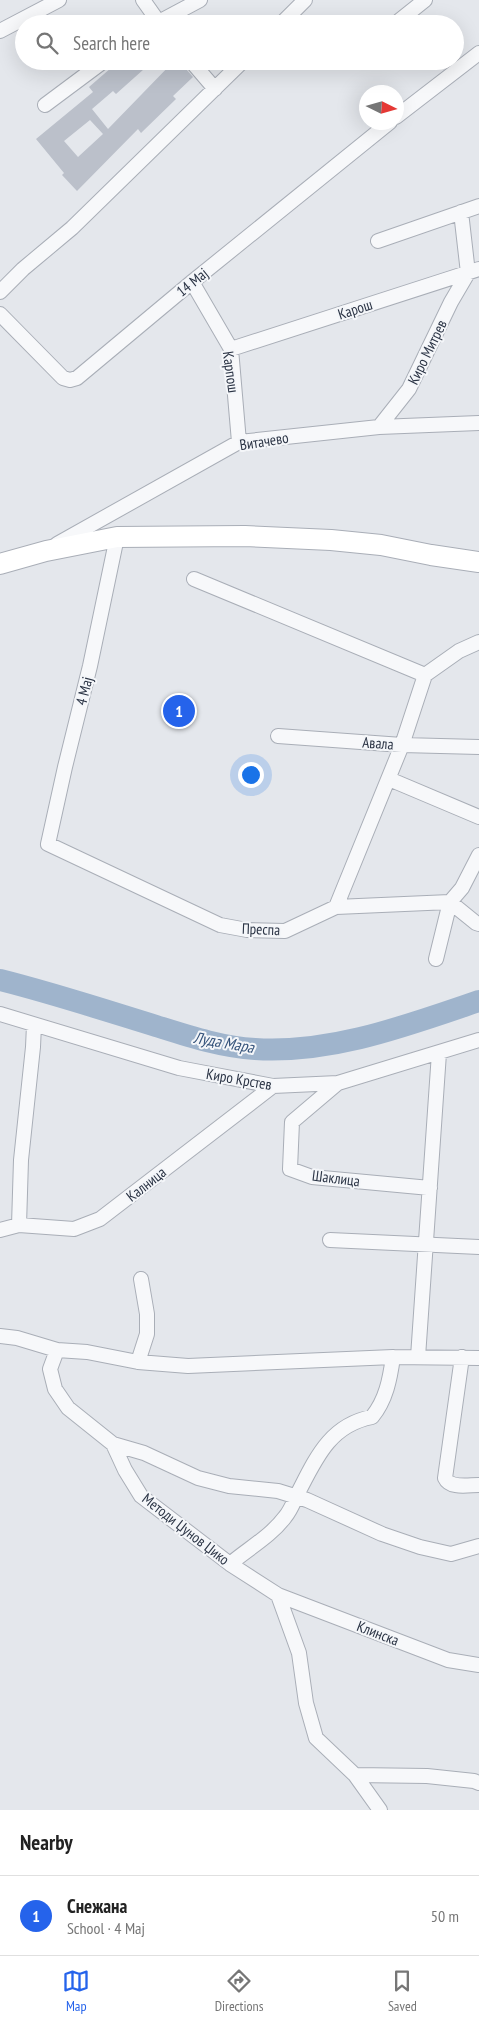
<!DOCTYPE html>
<html lang="en">
<head>
<meta charset="utf-8">
<style>
  body { margin:0; font-family:"PT Sans Narrow",sans-serif; background:#f6f6f6; color:#222 }
  .compass { position:absolute; left:359px; top:85px; width:45px; height:45px; border-radius:50%; background:#fff; box-shadow:0 5px 20px #0002; rotate:95deg }
  .you { position:absolute; left:250px; top:774px; width:18px; height:18px; margin:-12px; border:4px solid #fff; border-radius:50%; background:#1a73e8; box-shadow:0 0 0 8px #1a73e833 }
  .badge { display:grid; place-items:center; width:32px; height:32px; border-radius:50%; background:#2563eb; color:#fff; font-size:16px; font-weight:700 }
  .pin { position:absolute; translate:-50% -50%; border:2px solid #fff; box-shadow:0 1px 5px #0006 }
  .list { margin:0; padding:0; list-style:none }
  h2 { display:flex; justify-content:space-between; align-items:center; height:65px; margin:0; padding:0 20px; font-size:21px }
  h2 small { font-size:16px; font-weight:400; color:#767676 }
  .list li { display:grid; grid-template-columns:32px 1fr auto; gap:15px; align-items:center; box-sizing:border-box; height:80px; padding:0 20px; border-top:1px solid #e0e0e0 }
  .list b { display:block; font-size:19px; white-space:nowrap }
  .list p { margin:0; font-size:16px; white-space:nowrap; color:#767676 }
  .list em { font-size:16px; font-style:normal; color:#767676 }
  .icon { flex:none; width:28px; height:28px; fill:none; stroke:currentColor; stroke-width:2; stroke-linecap:round; stroke-linejoin:round }
  .map { position:relative; flex:none; width:479px; height:1810px; overflow:hidden }
  .search { position:absolute; background:#fff; box-shadow:0 5px 20px #0002; left:15px; right:15px; top:15px; height:55px; display:flex; align-items:center; gap:12px; box-sizing:border-box; padding:0 18px; border-radius:28px; color:#767676; font-size:19px }
  .sheet { height:145px; background:#fff }
  nav { display:flex; justify-content:space-around; align-items:center; box-sizing:border-box; height:70px; border-top:1px solid #e0e0e0; background:#fff; font-size:14px; color:#767676 }
  nav a { display:grid; justify-items:center; gap:2px }
  nav .on { color:#2563eb }
  .map>svg:first-child { display:block }
  .lines { fill:none; stroke-linecap:round; stroke-linejoin:round }
  .river { stroke:#9fb4cc; stroke-width:22 }
  .building { fill:#bbc0ca; fill-rule:evenodd }
  .minor-casing { stroke:#a9aeb7; stroke-width:16 }
  .secondary-casing { stroke:#a9aeb7; stroke-width:22 }
  .minor { stroke:#f7f8fa; stroke-width:14 }
  .secondary { stroke:#fff; stroke-width:20 }
  .labels { text-anchor:middle; dominant-baseline:central; stroke-width:4; stroke-linejoin:round; paint-order:stroke }
  .street-label { font-size:15px; fill:#2b3445; stroke:#f4f6f9 }
  .water-label { font-size:16px; font-style:italic; fill:#34527a; stroke:#f4f6f9 }
</style>
</head>
<body>
<div class="map">
<svg width="479" height="1810" viewBox="0 0 479 1810">
  <rect width="100%" height="100%" fill="#e4e7ec"/>
  <g class="lines">
    <path class="river" d="M0,980C52,993 104,1010 156,1026C188,1036 221,1047 255,1049C332,1054 408,1025 479,1001"/>
  </g>
  <path class="building" d="M119,61H153L116,94L113,91L92,109L108,129L174,61H179L193,77L173,96L176,99L141,133L138,129L77,191L62,175L64,173L36,139L93,92L89,87ZM90,120L103,134L78,157L64,141Z"/>
  <g class="lines">
    <g class="minor-casing">
      <path id="minor" d="M143,0L160,24
        M155,24L200,0
        M281,24L305,0
        M395,24L425,0
        M0,31L59,0
        M191,61L215,89
        M45,105L104,61
        M396,117L479,53
        M378,241L479,206
        M192,282L231,349L239,442
        M0,292L23,269L72,228L243,61
        M0,314L63,378L70,380L77,378L192,282L390,122
        M231,349L479,269
        M379,427L409,389L451,302L468,273L461,212
        M117,537L90,666L65,767L48,844L220,925L247,930L285,931L336,907L450,902L476,923L479,924
        M57,544L239,442L379,427L479,423
        M194,579L425,675
        M278,736L402,745L479,747
        M389,779L479,817
        M336,907L402,745L425,675L459,651L479,642
        M436,959L450,902L462,888L479,855
        M0,1014L179,1068L273,1086L338,1083L479,1040
        M338,1083L292,1122L290,1169L312,1177L430,1188
        M19,1225L21,1160L33,1047L34,1025
        M0,1230L19,1225L74,1229L100,1219L273,1086
        M330,1240L479,1247
        M0,1336L17,1338L57,1350L87,1352L138,1362L188,1366L393,1357L479,1358
        M57,1350L50,1369L55,1389L68,1408L113,1444L125,1470L141,1496L230,1564L278,1595L299,1653L306,1703L316,1738L355,1775L380,1810
        M418,1357L439,1053
        M462,1357L445,1478C450,1489 468,1485 479,1485
        M138,1362L147,1334V1314L141,1279
        M113,1444L144,1453L198,1478L229,1486L278,1491L307,1500L382,1534L420,1547L451,1554L479,1546
        M230,1564C249,1548 271,1536 285,1517C291,1510 294,1501 298,1493C316,1458 330,1425 372,1417C386,1400 390,1379 393,1357
        M278,1595L448,1660L479,1665
        M355,1775L427,1776L474,1781L479,1783"/>
    </g>
    <g class="secondary-casing">
      <path id="secondary" d="M0,564L46,551L117,537L245,536L331,540L381,545L431,555L479,562"/>
    </g>
    <use href="#minor" class="minor"/>
    <use href="#secondary" class="secondary"/>
  </g>
  <g class="labels">
    <g class="street-label">
      <text transform="translate(192 282) rotate(-39)">14 Мај</text>
      <text transform="translate(355 309) rotate(-18)">Карош</text>
      <text transform="translate(427 352) rotate(-64)">Киро Митрев</text>
      <text transform="translate(231 372) rotate(82)">Карпош</text>
      <text transform="translate(264 441) rotate(-9)">Витачево</text>
      <text transform="translate(84 691) rotate(-76)">4 Мај</text>
      <text transform="translate(378 743) rotate(4)">Авала</text>
      <text transform="translate(261 929) rotate(2)">Преспа</text>
      <text transform="translate(239 1079) rotate(10)">Киро Крстев</text>
      <text transform="translate(336 1178) rotate(7)">Шаклица</text>
      <text transform="translate(146 1184) rotate(-38)">Калница</text>
      <text transform="translate(186 1529) rotate(38)">Методи Џунов Џико</text>
      <text transform="translate(378 1633) rotate(21)">Клинска</text>
    </g>
    <g class="water-label">
      <text transform="translate(224 1042) rotate(10)">Луда Мара</text>
    </g>
  </g>
</svg>
<svg class="compass" viewBox="-18 -18 36 36"><path d="M0-13l5 13h-10z" fill="#e53935"/><path d="M0 13l5-13h-10z" fill="#767676"/></svg>
<div class="you"></div>
<div class="pin badge" style="left:179px;top:711px">1</div>
<div class="search"><svg class="icon" aria-label="search" viewBox="0 0 24 24"><circle cx="10" cy="10" r="6"/><path d="M15 15l6 6"/></svg>Search here</div>
</div>
<section class="sheet">
<h2>Nearby<small></small></h2>
<ul class="list">
<li><span class="badge">1</span><div><b>Снежана</b><p>School · 4 Мај</p></div><em>50 m</em></li>
</ul>
</section>
<nav>
<a class="on"><svg class="icon" aria-label="map" viewBox="0 0 24 24"><path d="M3 6l6-2 6 2 6-2v14l-6 2-6-2-6 2zM9 4v14M15 6v14"/></svg>Map</a>
<a><svg class="icon" aria-label="directions" viewBox="0 0 24 24"><path d="M12 3l9 9-9 9-9-9zM9 14v-3h6M13 9l2 2-2 2"/></svg>Directions</a>
<a><svg class="icon" aria-label="saved" viewBox="0 0 24 24"><path d="M7 4h10v16l-5-4-5 4z"/></svg>Saved</a>
</nav>
</body>
</html>
